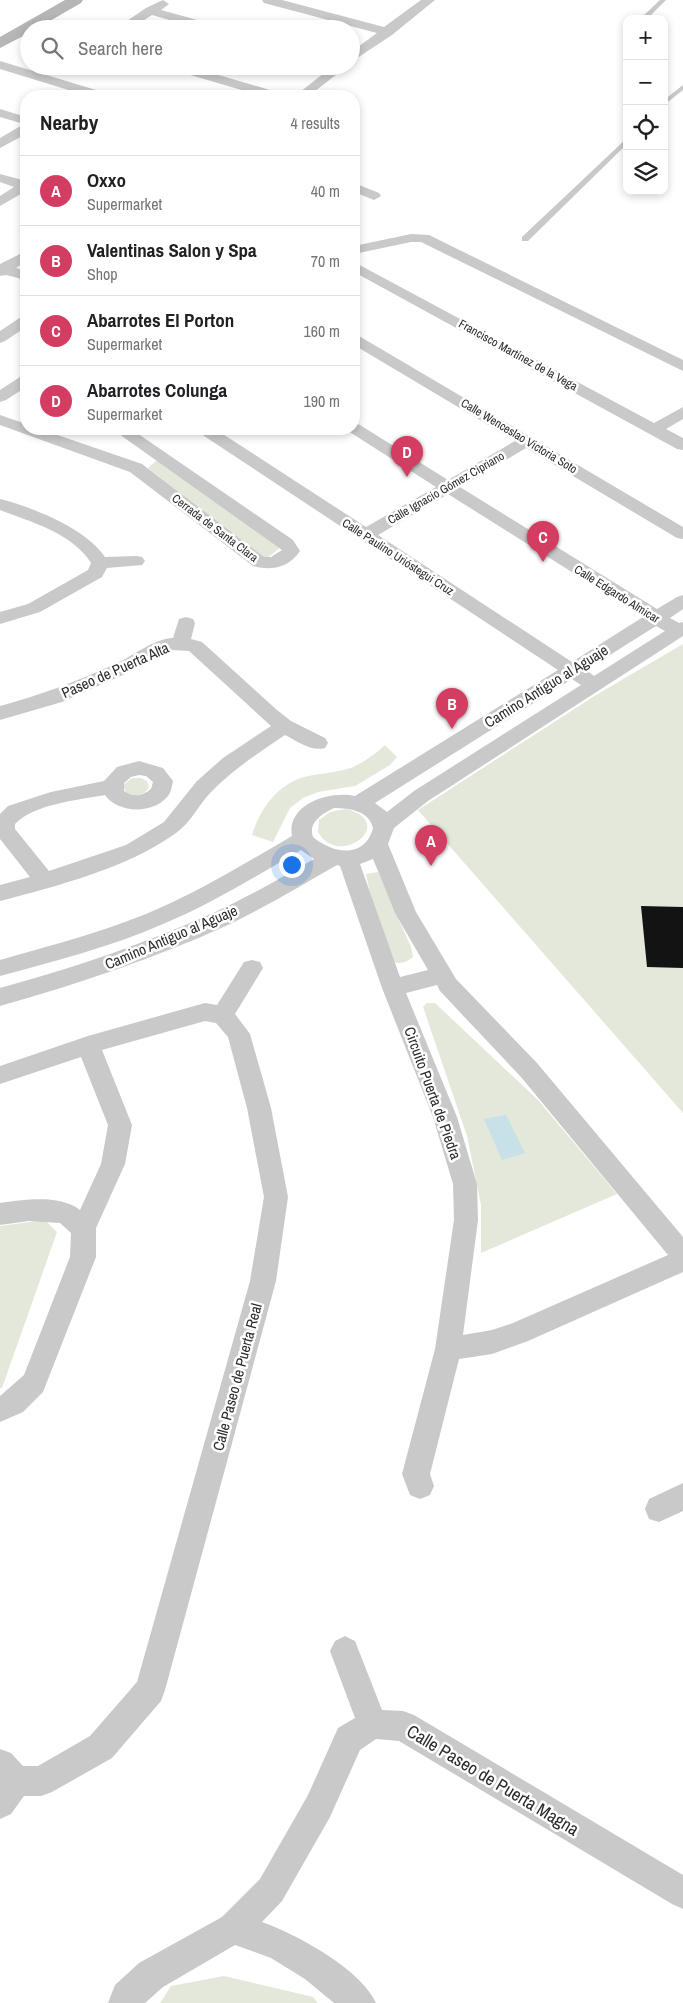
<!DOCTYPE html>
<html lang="en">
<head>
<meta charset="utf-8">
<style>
  body { margin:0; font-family:"Archivo Narrow",sans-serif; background:#f6f6f6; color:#202124 }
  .controls { position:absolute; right:15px; top:15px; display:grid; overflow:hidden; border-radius:10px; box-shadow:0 2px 8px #0003 }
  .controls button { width:45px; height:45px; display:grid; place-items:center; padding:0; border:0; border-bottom:1px solid #e0e0e0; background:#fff; color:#202124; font:25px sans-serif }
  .you { position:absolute; left:291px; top:864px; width:18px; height:18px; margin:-12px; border:4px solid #fff; border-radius:50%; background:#1a73e8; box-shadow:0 0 0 8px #1a73e833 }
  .badge { display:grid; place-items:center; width:32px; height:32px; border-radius:50%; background:#d33d61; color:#fff; font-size:16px; font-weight:700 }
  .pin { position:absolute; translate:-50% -41px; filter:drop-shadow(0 1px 2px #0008) }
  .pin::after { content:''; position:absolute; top:26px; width:18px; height:15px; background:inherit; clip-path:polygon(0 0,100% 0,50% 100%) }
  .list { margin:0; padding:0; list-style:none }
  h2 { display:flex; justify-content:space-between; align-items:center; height:65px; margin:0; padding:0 20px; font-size:21px }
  h2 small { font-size:16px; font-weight:400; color:#757577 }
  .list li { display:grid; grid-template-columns:32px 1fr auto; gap:15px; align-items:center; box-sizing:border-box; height:70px; padding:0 20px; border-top:1px solid #e0e0e0 }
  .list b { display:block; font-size:19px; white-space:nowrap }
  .list p { margin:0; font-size:16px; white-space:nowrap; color:#757577 }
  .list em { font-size:16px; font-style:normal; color:#757577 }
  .icon { flex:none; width:28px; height:28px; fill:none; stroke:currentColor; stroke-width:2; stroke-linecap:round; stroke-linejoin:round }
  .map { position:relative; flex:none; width:683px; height:2003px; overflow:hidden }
  .search { position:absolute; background:#fff; box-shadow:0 2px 8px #0003; left:20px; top:20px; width:340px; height:55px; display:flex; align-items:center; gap:12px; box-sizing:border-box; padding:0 18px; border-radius:28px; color:#757577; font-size:19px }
  .panel { position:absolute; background:#fff; box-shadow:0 2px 8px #0003; left:20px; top:90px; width:340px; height:345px; border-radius:20px }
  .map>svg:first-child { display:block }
  .green { fill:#e4e8da }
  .water { fill:#c8e0e7 }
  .building { fill:#131313 }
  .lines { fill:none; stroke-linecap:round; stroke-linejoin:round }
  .lane { fill:#c9c9c9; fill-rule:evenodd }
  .street { fill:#c9c9c9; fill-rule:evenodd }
  .secondary { fill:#b6b6b6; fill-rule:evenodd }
  .labels { text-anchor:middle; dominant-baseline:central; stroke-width:5; stroke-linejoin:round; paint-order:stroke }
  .far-street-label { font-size:12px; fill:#2c2c2c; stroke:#fff }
  .street-label { font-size:15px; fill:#2c2c2c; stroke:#fff }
  .near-street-label { font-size:18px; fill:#2c2c2c; stroke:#fff }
</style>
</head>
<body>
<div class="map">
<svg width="683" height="2003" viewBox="0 0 683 2003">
  <rect width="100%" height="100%" fill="#fff"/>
  <path class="green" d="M157,460L282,546L265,560L148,468Z
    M683,644V1113L418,810L596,695Z
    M385,745L397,757L390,765L355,786L318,792L303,798L290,808L273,842L252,835C260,809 277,785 304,777C320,773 338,773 353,767C366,761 375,754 385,745Z
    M132,778H141L147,781L149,787C144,797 135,796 126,793L123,785Z
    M346,809C399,822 339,870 318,832L319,820L330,812Z
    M378,872L411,947L413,957C406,963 401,964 392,962L373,907L366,874Z
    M427,1003H435L538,1100L617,1194L481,1253V1205L467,1136L423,1007Z
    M45,1220L57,1232L2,1388H0V1226Z
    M224,1976L313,1997L318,2003H160L171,1986Z"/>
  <path class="water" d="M506,1115L525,1153L502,1160L484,1119Z"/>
  <path class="building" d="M641,906L683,907V968L647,967Z"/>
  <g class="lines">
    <path class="lane" d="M660,0H666L647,19H640Z
      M683,85V90L664,105V100Z
      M627,138V144L528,241H522V237Z"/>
    <path class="street" d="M163,0L169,4L161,10L219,26L221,29H201L152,15L130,29H115L146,8Z
      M262,0H282L384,27L421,0H435L392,35L351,62V52L377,33L264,3Z
      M0,61L106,93L107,96H88L0,69Z
      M168,66H188L280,93L281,96H262L170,69Z
      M333,66H347L309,96H295Z
      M0,109L26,117V134L0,148V138L24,124L0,117Z
      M0,174L26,181V191L0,206V196L14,187L0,182Z
      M354,183L379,193L381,196L374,200L354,192Z
      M411,234L429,235L683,360V371L421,242H411L354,254V246Z
      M26,251V261L16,268L26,271V280L6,275L0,276V264Z
      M354,262L654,423L683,407V419L666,429L683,438V450L677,449L354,272Z
      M26,315V327L5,341L0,343V331L21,317Z
      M354,334L359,336L683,527V539L677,538L526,448L460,487L657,609L677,597L683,595V609L670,618L679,623L683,622V636L428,801L394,828L388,844L416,912L456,979L537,1063L683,1237V1272L528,1341L492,1354L459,1359L430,1474L434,1486L430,1495L420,1499L410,1495L402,1474L435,1349L454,1220L453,1184L433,1117L382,988L340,866L337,865C302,885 267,906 230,924C156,958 78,984 0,1006V988C73,968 144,944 213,913C248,897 281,878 314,859L301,850C256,876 211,904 163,924C111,947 55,961 0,976V960C49,946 99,933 146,914C197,893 244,864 292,836C286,804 330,790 355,796L558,670L198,432L196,429H215L366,527L436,487L348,431L346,429H354V423L360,425L448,480L515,441L354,345ZM448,494L643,617L572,662L378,535ZM656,626L665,631L594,676L586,670ZM572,679L581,685L414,791L387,812L375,803ZM334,808C350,808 369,811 373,828C365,859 333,854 313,837C308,822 322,814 334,808ZM373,859L395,913L428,970L400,977L360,864ZM437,985L440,991L521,1077L668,1255L513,1323L492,1330L463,1335L478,1220L477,1184L457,1117L406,993Z
      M26,375V387L6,400L0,402V390L20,377Z
      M0,415L26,424V429H40L142,464L264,557H271L282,550L112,429H131L293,540L300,551C289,568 271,571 253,566L130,472L0,425Z
      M0,499C32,507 87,529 105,557L136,556L142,557L145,561L142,565L107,568L102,577L40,612L0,624V612L28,604L88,570L91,563C72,533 31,522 0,510Z
      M186,617L193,619L195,623L191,639L202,642L277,710L291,721L325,738L328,743L325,748C311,752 297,741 285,735C260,752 235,768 213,790C200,802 191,823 176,833C128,868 57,886 0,901V885L30,877L0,839V814L8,806L51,792L104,781L117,767L139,761L163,768L173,781C172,786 171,792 168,796C154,814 118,814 105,795C78,800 34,804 15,824V829L49,871L126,845L164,822L197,781L223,758L271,726L189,651L172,650L132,671L62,702L0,720V706C40,695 79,681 117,663C135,655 153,639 173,638L179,619ZM139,775L146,776L153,782L151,789C142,796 134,798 124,791V783L131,777Z
      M252,960L260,962L263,968L235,1014L250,1034L271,1108L288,1197L276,1281L165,1690L161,1701L112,1758L52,1792L41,1796H24L11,1814L0,1819V1749L11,1753L23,1766H38L90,1736L137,1682L250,1281L264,1197L247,1108L228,1037L216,1023L205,1021L102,1050L132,1125L125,1164L96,1228V1257L43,1392L23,1412L0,1422V1396L24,1375L70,1257L71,1233L60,1223L29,1221L0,1225V1203C24,1200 59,1194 80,1210L101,1164L108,1125L81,1057L0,1084V1066L88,1036L205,1003L217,1005L244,962Z
      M683,1483V1511L659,1522L649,1519L645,1509L649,1499Z
      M345,1636L355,1641L382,1710L403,1711L414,1715L683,1875V1909L672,1904L399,1741L376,1739L360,1750L330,1817L282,1901L262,1922C296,1934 361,1969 376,2003H334L305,1979L271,1958L235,1945L163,1987L145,2003H108L115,1985L139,1963L222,1917L260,1879L308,1795L338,1728L355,1718L330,1651L335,1641Z"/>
    <path class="secondary" d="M65,0H83L81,3L36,29H29V33L0,48V37Z"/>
  </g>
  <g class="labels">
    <g class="far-street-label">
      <text transform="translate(518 355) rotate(29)">Francisco Martínez de la Vega</text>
      <text transform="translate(519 436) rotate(31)">Calle Wenceslao Victoria Soto</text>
      <text transform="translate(446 488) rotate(-30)">Calle Ignacio Gómez Cipriano</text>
      <text transform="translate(215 528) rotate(37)">Cerrada de Santa Clara</text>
      <text transform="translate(398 557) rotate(33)">Calle Paulino Urióstegui Cruz</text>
      <text transform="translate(617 594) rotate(32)">Calle Edgardo Almicar</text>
    </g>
    <g class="street-label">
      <text transform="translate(115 670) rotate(-24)">Paseo de Puerta Alta</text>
      <text transform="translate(546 686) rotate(-32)">Camino Antiguo al Aguaje</text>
      <text transform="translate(171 937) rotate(-23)">Camino Antiguo al Aguaje</text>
      <text transform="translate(433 1093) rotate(70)">Circuito Puerta de Piedra</text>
      <text transform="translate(237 1377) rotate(-75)">Calle Paseo de Puerta Real</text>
    </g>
    <g class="near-street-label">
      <text transform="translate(493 1780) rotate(31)">Calle Paseo de Puerta Magna</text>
    </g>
  </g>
</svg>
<div class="controls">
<button>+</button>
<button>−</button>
<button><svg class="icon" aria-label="locate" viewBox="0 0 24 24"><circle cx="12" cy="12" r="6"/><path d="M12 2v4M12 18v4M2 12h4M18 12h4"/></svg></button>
<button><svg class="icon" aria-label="layers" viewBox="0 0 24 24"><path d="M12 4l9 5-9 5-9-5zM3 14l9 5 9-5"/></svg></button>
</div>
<div class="you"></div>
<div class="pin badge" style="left:431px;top:866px">A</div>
<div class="pin badge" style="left:452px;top:729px">B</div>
<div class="pin badge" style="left:543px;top:562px">C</div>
<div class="pin badge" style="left:407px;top:477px">D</div>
<div class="search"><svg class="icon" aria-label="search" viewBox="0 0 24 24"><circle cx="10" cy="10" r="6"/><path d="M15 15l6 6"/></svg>Search here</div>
<section class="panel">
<h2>Nearby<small>4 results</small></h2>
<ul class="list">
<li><span class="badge">A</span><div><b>Oxxo</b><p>Supermarket</p></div><em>40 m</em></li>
<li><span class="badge">B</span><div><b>Valentinas Salon y Spa</b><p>Shop</p></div><em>70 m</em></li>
<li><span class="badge">C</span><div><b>Abarrotes El Porton</b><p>Supermarket</p></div><em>160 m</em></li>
<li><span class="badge">D</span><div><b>Abarrotes Colunga</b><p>Supermarket</p></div><em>190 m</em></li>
</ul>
</section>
</div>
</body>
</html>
